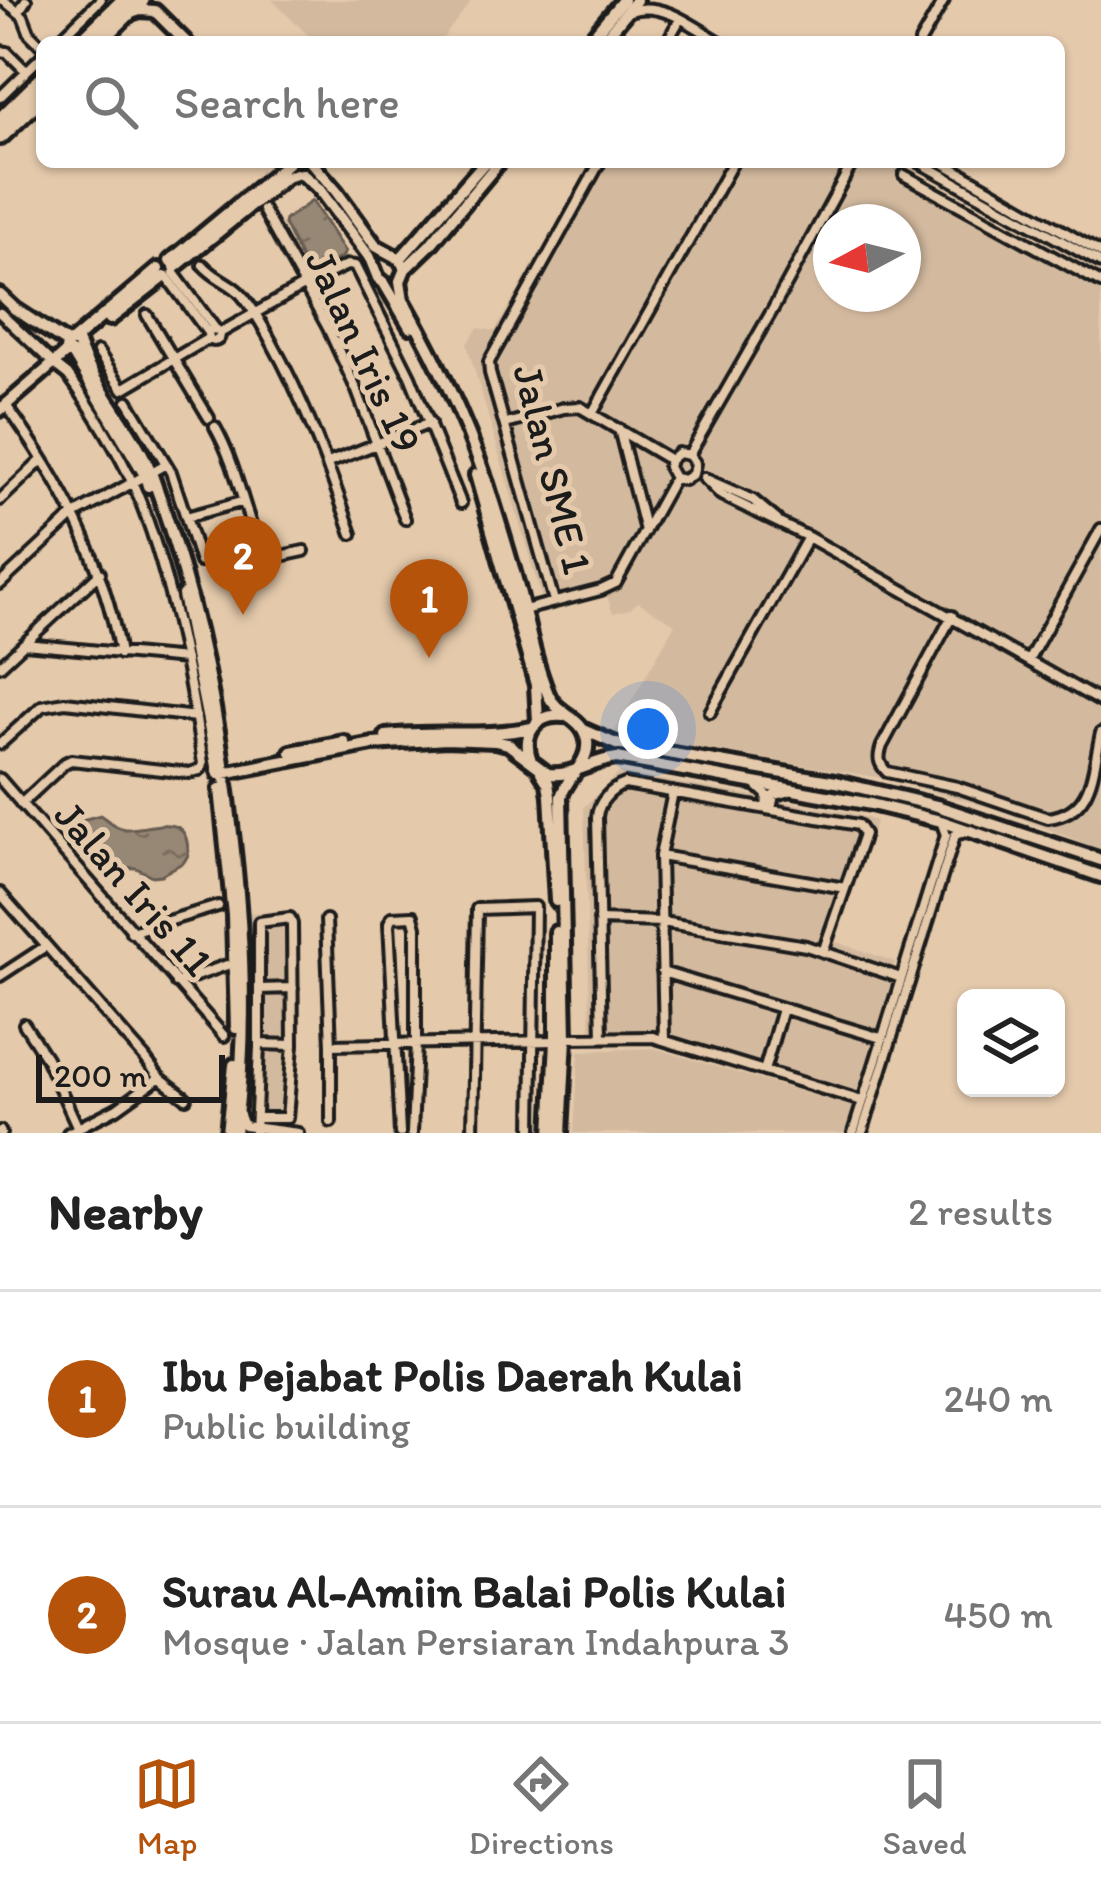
<!DOCTYPE html>
<html lang="en">
<head>
<meta charset="utf-8">
<style>
  body { margin:0; font-family:Itim,sans-serif; background:#f2f2f2; color:#222 }
  .controls { position:absolute; right:36px; bottom:36px; display:grid; overflow:hidden; border-radius:18px; box-shadow:0 3px 9px #0004 }
  .controls button { width:108px; height:108px; display:grid; place-items:center; padding:0; border:0; border-bottom:3px solid #e0e0e0; background:#fff; color:#222; font:60px sans-serif }
  .compass { position:absolute; left:813px; top:204px; width:108px; height:108px; border-radius:50%; background:#fff; box-shadow:0 3px 9px #0004; rotate:263deg }
  .scale { position:absolute; left:36px; bottom:30px; width:189px; box-sizing:border-box; padding-left:12px; border:6px solid #1c1c1c; border-top:0; font-size:33px; line-height:42px; white-space:nowrap; color:#1c1c1c; -webkit-text-stroke:9px #e4c9ab; paint-order:stroke }
  .you { position:absolute; left:648px; top:729px; width:42px; height:42px; margin:-30px; border:9px solid #fff; border-radius:50%; background:#1a73e8; box-shadow:0 0 0 18px #1a73e833 }
  .badge { display:grid; place-items:center; width:78px; height:78px; border-radius:50%; background:#b45309; color:#fff; font-size:39px; font-weight:700 }
  .pin { position:absolute; translate:-50% -99px; filter:drop-shadow(0 3px 6px #0008) }
  .pin::after { content:''; position:absolute; top:63px; width:42px; height:36px; background:inherit; clip-path:polygon(0 0,100% 0,50% 100%) }
  .list { margin:0; padding:0; list-style:none }
  h2 { display:flex; justify-content:space-between; align-items:center; height:156px; margin:0; padding:0 48px; font-size:51px }
  h2 small { font-size:39px; font-weight:400; color:#767676 }
  .list li { display:grid; grid-template-columns:78px 1fr auto; gap:36px; align-items:center; box-sizing:border-box; height:216px; padding:0 48px; border-top:3px solid #e0e0e0 }
  .list b { display:block; font-size:45px; white-space:nowrap }
  .list p { margin:0; font-size:39px; white-space:nowrap; color:#767676 }
  .list em { font-size:39px; font-style:normal; color:#767676 }
  .icon { flex:none; width:66px; height:66px; fill:none; stroke:currentColor; stroke-width:2; stroke-linecap:round; stroke-linejoin:round }
  .map { position:relative; flex:none; width:1101px; height:1133px; overflow:hidden }
  .search { position:absolute; background:#fff; box-shadow:0 3px 9px #0004; left:36px; right:36px; top:36px; height:132px; display:flex; align-items:center; gap:30px; box-sizing:border-box; padding:0 42px; border-radius:18px; color:#767676; font-size:45px }
  .sheet { height:588px; background:#fff }
  nav { display:flex; justify-content:space-around; align-items:center; box-sizing:border-box; height:168px; border-top:3px solid #e0e0e0; background:#fff; font-size:33px; color:#767676 }
  nav a { display:grid; justify-items:center; gap:6px }
  nav .on { color:#b45309 }
  .map>svg:first-child { display:block }
  .built { fill:#d3ba9f; fill-rule:evenodd }
  .water { fill:url(#water-ripples); stroke:#665c51; stroke-width:3 }
  .lines { fill:none; stroke-linecap:round; stroke-linejoin:round }
  .street-casing { stroke:#1c1c1c; stroke-width:16 }
  .secondary-casing { stroke:#1c1c1c; stroke-width:20 }
  .highway-casing { stroke:#1c1c1c; stroke-width:24 }
  .street { stroke:#e4c9ab; stroke-width:8 }
  .secondary { stroke:#e4c9ab; stroke-width:10 }
  .highway { stroke:#e4c9ab; stroke-width:15 }
  .labels { text-anchor:middle; dominant-baseline:central; stroke-width:10; stroke-linejoin:round; paint-order:stroke }
  .street-label { font-size:42px; fill:#1c1c1c; stroke:#e4c9ab }
</style>
</head>
<body>
<div class="map">
<svg width="1101" height="1133" viewBox="0 0 1101 1133">
  <defs>
    <pattern id="water-ripples" width="26" height="14" patternUnits="userSpaceOnUse" patternTransform="scale(3)"><rect width="26" height="14" fill="#978774"/><path d="M2 4q2-2 4 0t4 0M15 11q2-2 4 0t4 0" fill="none" stroke="#7a6e5e"/></pattern>
  </defs>
  <rect width="100%" height="100%" fill="#e4c9ab"/>
  <filter id="ink" filterUnits="userSpaceOnUse"><feTurbulence type="fractalNoise" baseFrequency=".00833" numOctaves="2"/><feDisplacementMap in="SourceGraphic" scale="24" xChannelSelector="R" yChannelSelector="G"/><feConvolveMatrix kernelMatrix="1 2 1 2 8 2 1 2 1" color-interpolation-filters="sRGB"/></filter>
  <g filter="url(#ink)">
    <path class="built" d="M272,0H472L440,42H315Z
      M592,162H896L1101,274V850L1000,810L882,778L613,734L675,624L638,602L630,609L613,613L607,596L545,610L467,344L478,328L495,331ZM831,222H903V294H831Z
      M619,773L852,813L876,821L836,942L895,962L881,1025L857,1100L656,1042L591,1046L584,807Z
      M294,910L296,1039L292,1125L247,1119L250,1004L247,913Z
      M654,1048L853,1107L845,1133H574L579,1051Z"/>
    <path class="water" d="M312,201L345,252L343,256L314,275L306,269L284,224L285,220Z
      M100,815C108,820 117,830 127,829C154,829 189,809 188,855L184,862L161,875L152,876L136,868L114,867L79,830L82,820Z"/>
    <g class="lines">
      <g class="street-casing">
        <path id="street" d="M3,0L23,16L30,34L42,46
          M19,11L26,0
          M630,11C661,0 693,26 720,42
          M57,42L100,0
          M667,42L680,19
          M920,42L944,0
          M0,51L7,52L26,71
          M0,97L42,56
          M919,162L1101,263
          M942,162L1101,253
          M904,175L1101,283
          M263,210L328,328L357,391L405,519
          M203,265C214,278 229,282 240,293C253,307 262,325 271,341C305,402 329,468 352,534
          M174,273L216,330
          M167,277L208,333
          M0,313L54,364L68,375C90,405 119,452 134,486C170,569 190,676 203,764L200,770L189,773L71,760L65,763L21,804
          M147,315L209,418
          M208 335a6 6 0 1 1 12 0a6 6 0 1 1-12 0Z
          M220,333L303,286L347,265L355,266L410,376L461,503
          M98,352L123,389L209,338
          M128,401L171,472L186,517L241,502
          M6,405C61,481 104,561 120,654
          M592,414L733,162
          M506,424L564,408L580,407L670,460L668,467L674,478L684,480L693,474L695,463L689,455L678,453L670,460
          M215,427C237,466 244,511 261,553L281,556L304,551
          M619,429L645,531
          M689,455L773,309L853,162
          M328,463L430,423
          M704,478L721,495L808,537L1101,702
          M708,480L753,500L777,520
          M0,500L42,460
          M186,517L200,562
          M0,584L74,515L166,464
          M554,601L490,373L489,362L600,162
          M524,610L601,590L616,583L674,478
          M952,616L882,746C878,757 878,763 887,772L957,787L1048,818C1094,812 1092,771 1101,733
          M25,644L185,659
          M1028,661L1101,529
          M0,666L100,573
          M710,712L808,537
          M0,744L42,706L65,702L196,717
          M0,779L224,1036
          M756,785L767,795L766,808
          M771,809L774,795L787,792
          M660,856L845,888
          M0,893L145,1058L159,1077L186,1098
          M326,920L331,1045V1122
          M599,920L662,922L806,946L901,978
          M131,932L218,906
          M662,972L881,1038
          M0,976L46,946
          M176,983L227,965
          M259,989L293,988
          M24,1024L46,1058L78,1128
          M602,1037L597,817C598,802 611,789 625,784L858,825L864,834L823,952
          M566,1038L653,1037L862,1101
          M664,1040L660,856L673,792
          M259,1044L293,1045
          M331,1045L556,1041
          M764,1071L782,1009
          M240,1115L244,1126L298,1133
          M0,1131L1,1133
          M68,1133L117,1108L159,1078
          M255,1133L259,1047V922L290,918L292,924L293,1045L287,1118H256
          M400,1133L389,923L392,917L413,916L416,927V1043L412,1133
          M473,1133L477,909L535,907L532,1133
          M853,1133L946,835L941,821
          M862,1133L953,842L955,835L968,831"/>
      </g>
      <g class="secondary-casing">
        <path id="secondary" d="M131,13L140,10L155,11L186,42
          M588,42L623,0
          M602,42L636,0
          M311,162L336,191L376,246L400,259L405,269
          M499,162L430,245L405,269L400,281L403,300C440,365 474,437 495,509C505,541 515,573 523,606C530,636 536,665 548,694C556,715 584,717 587,741C590,763 566,777 561,797L566,1038L561,1133
          M302,174L318,188L370,258L378,278L384,283L410,327
          M400,259L485,162
          M170,261L288,163
          M175,267L286,177L296,174
          M0,295L15,309L67,343
          M110,319L164,277
          M73,341L78,343C94,390 136,431 153,478C196,596 220,718 233,842C244,939 248,1036 235,1133
          M73,354L145,475L148,486
          M73,354L66,350L67,343L73,341L158,269
          M0,410L67,352
          M476,475L536,685L538,722
          M183,595L218,771
          M584,730L616,744L836,782L937,806L1101,860
          M386,736C434,730 484,738 532,728
          M291,752L344,742
          M531,761C521,734 536,713 564,716
          M541,772L548,783L550,796L556,901
          M219,774L373,744L446,739L495,741L508,744L548,774C572,777 593,760 617,758L871,804L941,821L1101,876
          M220,789L233,915L236,1028
          M227,1133L234,1065
          M551,1133L556,1041V932"/>
      </g>
      <g class="highway-casing">
        <path id="highway" d="M82,42L125,0
          M98,42L141,0
          M0,121L42,80
          M0,136L42,96"/>
      </g>
      <use href="#street" class="street"/>
      <use href="#secondary" class="secondary"/>
      <use href="#highway" class="highway"/>
    </g>
  </g>
  <g class="labels">
    <g class="street-label">
      <text transform="translate(364 351) rotate(65)">Jalan Iris 19</text>
      <text transform="translate(553 469) rotate(76)">Jalan SME 1</text>
      <text transform="translate(134 888) rotate(49)">Jalan Iris 11</text>
    </g>
  </g>
</svg>
<div class="controls">
<button><svg class="icon" aria-label="layers" viewBox="0 0 24 24"><path d="M12 4l9 5-9 5-9-5zM3 14l9 5 9-5"/></svg></button>
</div>
<svg class="compass" viewBox="-18 -18 36 36"><path d="M0-13l5 13h-10z" fill="#e53935"/><path d="M0 13l5-13h-10z" fill="#767676"/></svg>
<div class="scale">200 m</div>
<div class="you"></div>
<div class="pin badge" style="left:429px;top:658px">1</div>
<div class="pin badge" style="left:243px;top:615px">2</div>
<div class="search"><svg class="icon" aria-label="search" viewBox="0 0 24 24"><circle cx="10" cy="10" r="6"/><path d="M15 15l6 6"/></svg>Search here</div>
</div>
<section class="sheet">
<h2>Nearby<small>2 results</small></h2>
<ul class="list">
<li><span class="badge">1</span><div><b>Ibu Pejabat Polis Daerah Kulai</b><p>Public building</p></div><em>240 m</em></li>
<li><span class="badge">2</span><div><b>Surau Al-Amiin Balai Polis Kulai</b><p>Mosque · Jalan Persiaran Indahpura 3</p></div><em>450 m</em></li>
</ul>
</section>
<nav>
<a class="on"><svg class="icon" aria-label="map" viewBox="0 0 24 24"><path d="M3 6l6-2 6 2 6-2v14l-6 2-6-2-6 2zM9 4v14M15 6v14"/></svg>Map</a>
<a><svg class="icon" aria-label="directions" viewBox="0 0 24 24"><path d="M12 3l9 9-9 9-9-9zM9 14v-3h6M13 9l2 2-2 2"/></svg>Directions</a>
<a><svg class="icon" aria-label="saved" viewBox="0 0 24 24"><path d="M7 4h10v16l-5-4-5 4z"/></svg>Saved</a>
</nav>
</body>
</html>
